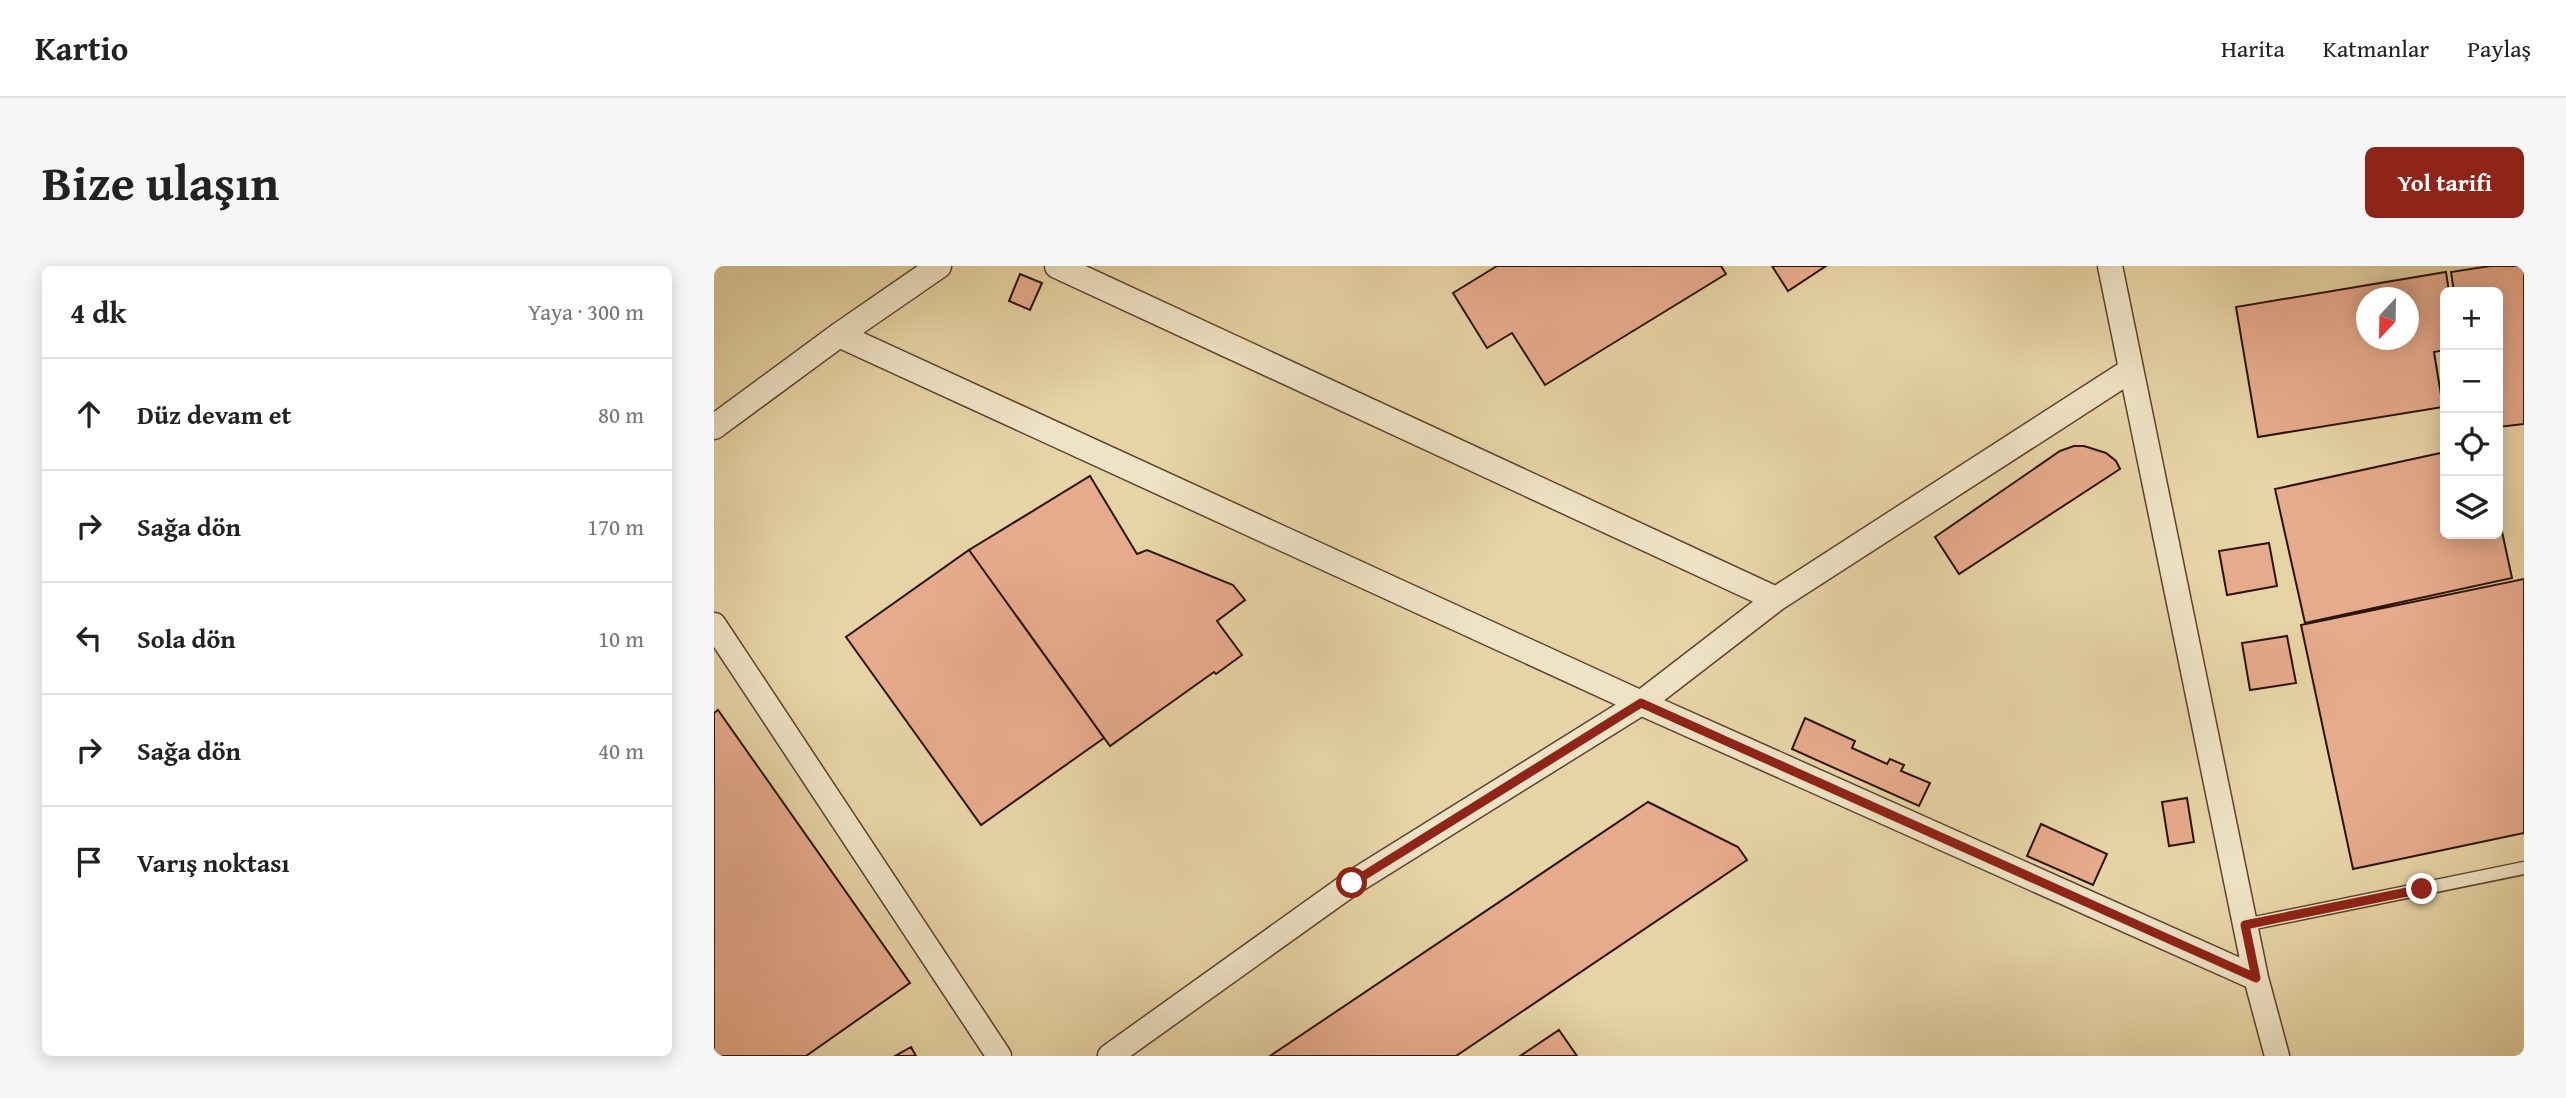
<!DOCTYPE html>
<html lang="tr">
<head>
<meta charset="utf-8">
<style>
  body { margin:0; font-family:"Gentium Book Plus",serif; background:#f6f6f6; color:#222 }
  .controls { position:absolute; right:21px; top:21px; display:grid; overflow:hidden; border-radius:10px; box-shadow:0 4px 18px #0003 }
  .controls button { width:63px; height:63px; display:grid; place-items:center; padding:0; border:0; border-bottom:2px solid #e0e0e0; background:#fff; color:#222; font:35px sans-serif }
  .compass { position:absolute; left:1642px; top:21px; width:63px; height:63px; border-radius:50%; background:#fff; box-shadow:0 4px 18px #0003; rotate:202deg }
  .stop { position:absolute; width:21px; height:21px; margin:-16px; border:5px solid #8f2418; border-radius:50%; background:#fff }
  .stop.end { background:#8f2418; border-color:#fff; box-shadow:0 2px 7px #0008 }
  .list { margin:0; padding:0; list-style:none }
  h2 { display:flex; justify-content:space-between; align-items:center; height:91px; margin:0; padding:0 28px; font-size:30px }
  h2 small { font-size:23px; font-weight:400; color:#767676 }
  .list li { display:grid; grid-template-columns:46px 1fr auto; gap:21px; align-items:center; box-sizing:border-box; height:112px; padding:0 28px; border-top:2px solid #e0e0e0 }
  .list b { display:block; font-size:26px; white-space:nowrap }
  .list em { font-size:23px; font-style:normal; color:#767676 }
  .icon { flex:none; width:38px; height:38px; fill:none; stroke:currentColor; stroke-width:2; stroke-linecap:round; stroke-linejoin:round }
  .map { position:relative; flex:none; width:1810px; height:790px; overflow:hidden; border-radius:10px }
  header { display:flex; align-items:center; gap:42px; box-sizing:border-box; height:98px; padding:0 35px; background:#fff; border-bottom:2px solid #e0e0e0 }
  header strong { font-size:33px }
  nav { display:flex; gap:38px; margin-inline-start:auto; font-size:24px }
  .intro { display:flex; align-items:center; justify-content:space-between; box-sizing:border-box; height:168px; padding:0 42px }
  h1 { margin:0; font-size:49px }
  .button { padding:18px 32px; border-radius:10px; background:#8f2418; color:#fff; font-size:24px; font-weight:700 }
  main { display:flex; gap:42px; padding:0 42px }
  aside { flex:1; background:#fff; border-radius:10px; box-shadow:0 4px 18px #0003 }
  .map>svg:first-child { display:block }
  .building { fill:#e6ab8c; stroke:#2d1305; stroke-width:2; fill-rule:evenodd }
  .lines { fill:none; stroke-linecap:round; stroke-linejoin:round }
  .lane-casing { stroke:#5c432d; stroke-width:15 }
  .street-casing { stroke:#5c432d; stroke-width:27 }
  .lane { stroke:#efe3c5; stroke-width:12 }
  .street { stroke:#efe3c5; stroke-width:24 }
  .route { stroke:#8f2418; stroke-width:9 }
</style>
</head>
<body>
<header>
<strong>Kartio</strong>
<nav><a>Harita</a><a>Katmanlar</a><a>Paylaş</a></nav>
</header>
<div class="intro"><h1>Bize ulaşın</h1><a class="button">Yol tarifi</a></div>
<main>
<aside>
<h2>4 dk<small>Yaya · 300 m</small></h2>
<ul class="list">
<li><svg class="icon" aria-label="ahead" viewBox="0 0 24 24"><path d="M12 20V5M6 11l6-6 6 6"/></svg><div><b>Düz devam et</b></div><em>80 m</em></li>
<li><svg class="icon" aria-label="right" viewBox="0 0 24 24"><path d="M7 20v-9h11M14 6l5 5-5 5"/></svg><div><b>Sağa dön</b></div><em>170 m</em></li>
<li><svg class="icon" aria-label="left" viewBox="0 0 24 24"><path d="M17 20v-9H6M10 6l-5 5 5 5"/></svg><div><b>Sola dön</b></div><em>10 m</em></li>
<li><svg class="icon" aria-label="right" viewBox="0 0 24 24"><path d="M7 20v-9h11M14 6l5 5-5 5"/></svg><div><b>Sağa dön</b></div><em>40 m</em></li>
<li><svg class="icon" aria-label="arrive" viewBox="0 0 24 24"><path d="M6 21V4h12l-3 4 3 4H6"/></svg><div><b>Varış noktası</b></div></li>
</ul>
</aside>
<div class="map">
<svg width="1810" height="790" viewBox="0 0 1810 790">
  <rect width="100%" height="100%" fill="#e7d4a6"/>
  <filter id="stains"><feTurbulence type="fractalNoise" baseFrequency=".00286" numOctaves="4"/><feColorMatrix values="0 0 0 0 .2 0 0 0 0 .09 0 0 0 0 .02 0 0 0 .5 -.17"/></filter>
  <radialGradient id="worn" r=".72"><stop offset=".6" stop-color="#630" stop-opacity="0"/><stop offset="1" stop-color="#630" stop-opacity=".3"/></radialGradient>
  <path class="building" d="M783,0H1007L1012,8L831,119L798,67L773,82L739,27Z
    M1058,0H1112L1074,25Z
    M1776,0H1810V158L1784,161V26H1740L1737,6Z
    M1732,6L1735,26H1731V84L1720,86L1729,141L1544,171L1522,41ZM1652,32H1694V74H1652Z
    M306,8L328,17L316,44L295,35Z
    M1360,180H1370L1392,187L1402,195L1406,203L1245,308L1221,271L1346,185Z
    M1731,186V268H1784V247L1798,312L1591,357L1561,223Z
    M376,210L423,288L433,284L519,319L531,334L503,355L528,389L502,408L500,406L396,480L255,284Z
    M1555,277L1563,320L1513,329L1505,285Z
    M255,284L390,472L267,559L132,371Z
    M1810,313V567L1639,603L1587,359Z
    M1573,370L1582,417L1536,424L1528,377Z
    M4,444L196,717L92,790H0V447Z
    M1091,452L1141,475L1138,482L1173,498L1176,493L1190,499L1187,505L1216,517L1205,540L1078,483Z
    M1473,532L1480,576L1455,580L1448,536Z
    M934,536L1024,581L1033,594L742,790H556Z
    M1327,558L1393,588L1379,619L1313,590Z
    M845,764L863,790H806Z
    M197,781L202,790H181Z"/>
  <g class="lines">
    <g class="lane-casing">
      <path id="lane" d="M1531,659L1810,602"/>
    </g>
    <g class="street-casing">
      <path id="street" d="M343,0L1062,333
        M1396,0L1542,712L1563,790
        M125,69L927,437L1542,712
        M0,161L125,69L225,0
        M0,359L285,790
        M396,790L638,617L927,437L1062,333L1417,104"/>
    </g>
    <use href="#lane" class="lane"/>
    <use href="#street" class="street"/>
  </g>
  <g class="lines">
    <path class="route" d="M638,617L927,437L1542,712L1531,659L1708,623"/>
  </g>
  <rect width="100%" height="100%" filter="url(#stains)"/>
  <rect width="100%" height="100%" fill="url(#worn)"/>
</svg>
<div class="controls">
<button>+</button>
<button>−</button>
<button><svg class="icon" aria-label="locate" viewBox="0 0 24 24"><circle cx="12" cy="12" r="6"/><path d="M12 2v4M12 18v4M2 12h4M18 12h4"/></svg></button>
<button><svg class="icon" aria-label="layers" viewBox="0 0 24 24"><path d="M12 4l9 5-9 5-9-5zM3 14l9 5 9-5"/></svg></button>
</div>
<svg class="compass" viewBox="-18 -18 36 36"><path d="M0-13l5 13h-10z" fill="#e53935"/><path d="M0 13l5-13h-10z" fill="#767676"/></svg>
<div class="stop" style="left:638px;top:617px"></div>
<div class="stop end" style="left:1708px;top:623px"></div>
</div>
</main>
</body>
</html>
